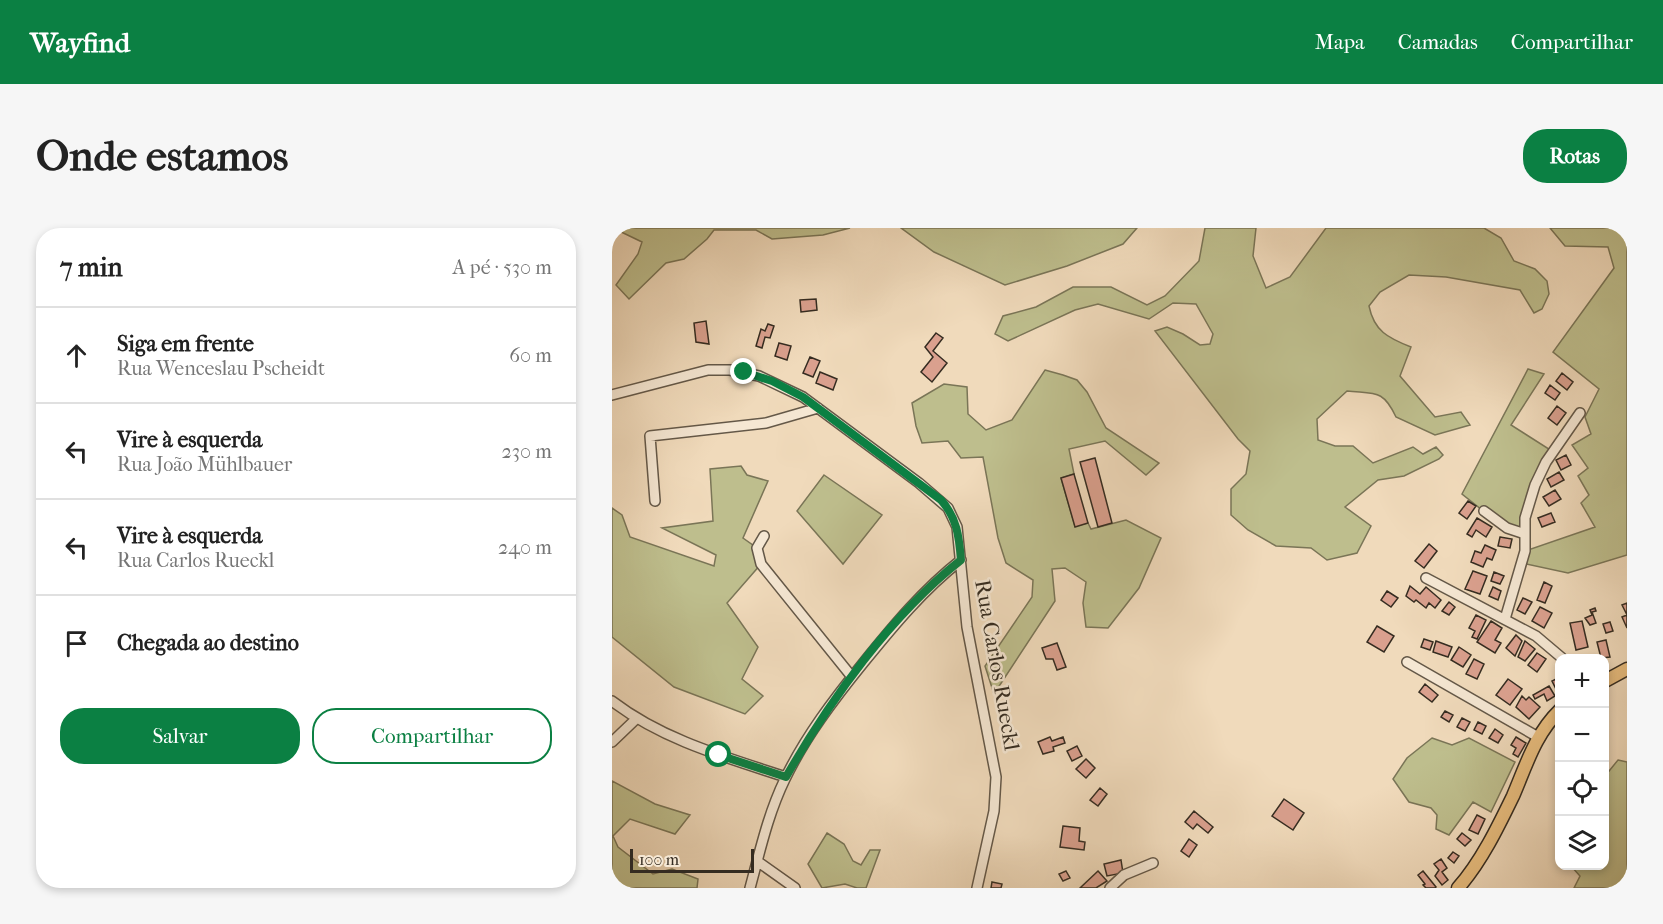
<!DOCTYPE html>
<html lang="pt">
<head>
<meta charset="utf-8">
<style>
  body { margin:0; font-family:"IM FELL French Canon",serif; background:#f6f6f6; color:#222 }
  .controls { position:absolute; right:18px; bottom:18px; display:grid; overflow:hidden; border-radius:12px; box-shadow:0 3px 9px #0003 }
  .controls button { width:54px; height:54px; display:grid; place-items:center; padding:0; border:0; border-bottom:2px solid #e0e0e0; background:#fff; color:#222; font:30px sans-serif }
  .scale { position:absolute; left:18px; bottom:15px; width:124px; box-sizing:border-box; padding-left:6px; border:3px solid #352c21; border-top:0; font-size:16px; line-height:21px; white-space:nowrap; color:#352c21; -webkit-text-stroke:4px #f5e7d3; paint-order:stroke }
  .stop { position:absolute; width:18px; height:18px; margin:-14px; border:4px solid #0b8043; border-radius:50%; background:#fff }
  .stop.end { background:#0b8043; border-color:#fff; box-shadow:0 2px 6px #0008 }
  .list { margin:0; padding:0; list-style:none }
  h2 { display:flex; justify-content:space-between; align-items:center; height:78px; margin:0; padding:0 24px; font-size:26px }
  h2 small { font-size:20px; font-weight:400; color:#767676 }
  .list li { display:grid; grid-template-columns:39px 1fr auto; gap:18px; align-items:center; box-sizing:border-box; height:96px; padding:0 24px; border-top:2px solid #e0e0e0 }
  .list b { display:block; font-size:22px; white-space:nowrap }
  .list p { margin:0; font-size:20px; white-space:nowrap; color:#767676 }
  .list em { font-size:20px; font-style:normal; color:#767676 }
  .actions { display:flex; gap:12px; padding:18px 24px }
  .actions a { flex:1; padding:14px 0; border:2px solid #0b8043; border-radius:24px; text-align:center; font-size:21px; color:#0b8043 }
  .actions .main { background:#0b8043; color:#fff }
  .icon { flex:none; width:33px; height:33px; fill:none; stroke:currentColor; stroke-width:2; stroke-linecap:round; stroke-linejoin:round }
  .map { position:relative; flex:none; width:1015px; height:660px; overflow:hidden; border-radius:24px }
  header { display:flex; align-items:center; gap:36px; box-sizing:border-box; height:84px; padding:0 30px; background:#0b8043; color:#fff }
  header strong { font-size:28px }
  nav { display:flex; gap:33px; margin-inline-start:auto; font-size:21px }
  .intro { display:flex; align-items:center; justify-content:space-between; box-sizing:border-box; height:144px; padding:0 36px }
  h1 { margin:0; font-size:42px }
  .button { padding:15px 27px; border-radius:24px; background:#0b8043; color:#fff; font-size:21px; font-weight:700 }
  main { display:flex; gap:36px; padding:0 36px }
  aside { flex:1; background:#fff; border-radius:24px; box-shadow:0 3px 9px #0003 }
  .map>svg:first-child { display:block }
  .green { fill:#bebe8d; stroke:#7a7557; stroke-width:1.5 }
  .building { fill:#daa08e; stroke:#352c21; stroke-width:1.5 }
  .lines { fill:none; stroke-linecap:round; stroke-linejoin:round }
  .minor-casing { stroke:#645848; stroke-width:12 }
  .major-casing { stroke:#352c21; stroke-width:15 }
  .minor { stroke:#f5e7d3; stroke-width:9 }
  .major { stroke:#e8bd7e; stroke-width:12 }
  .route { stroke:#0b8043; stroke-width:8 }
  .labels { text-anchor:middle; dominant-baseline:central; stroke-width:5; stroke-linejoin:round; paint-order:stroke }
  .street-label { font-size:22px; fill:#352c21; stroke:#f5e7d3 }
</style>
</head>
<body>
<header>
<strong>Wayfind</strong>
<nav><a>Mapa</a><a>Camadas</a><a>Compartilhar</a></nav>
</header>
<div class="intro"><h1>Onde estamos</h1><a class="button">Rotas</a></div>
<main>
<aside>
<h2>7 min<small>A pé · 530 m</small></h2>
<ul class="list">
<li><svg class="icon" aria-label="ahead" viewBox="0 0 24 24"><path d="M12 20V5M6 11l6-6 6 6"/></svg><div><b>Siga em frente</b><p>Rua Wenceslau Pscheidt</p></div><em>60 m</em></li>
<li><svg class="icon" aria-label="left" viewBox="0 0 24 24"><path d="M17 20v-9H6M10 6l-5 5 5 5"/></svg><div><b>Vire à esquerda</b><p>Rua João Mühlbauer</p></div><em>230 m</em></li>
<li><svg class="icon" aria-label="left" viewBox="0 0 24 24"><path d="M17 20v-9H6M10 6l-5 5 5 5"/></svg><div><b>Vire à esquerda</b><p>Rua Carlos Rueckl</p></div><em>240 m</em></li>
<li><svg class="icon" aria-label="arrive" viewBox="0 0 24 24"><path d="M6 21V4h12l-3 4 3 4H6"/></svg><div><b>Chegada ao destino</b></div></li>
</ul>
<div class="actions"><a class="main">Salvar</a><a>Compartilhar</a></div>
</aside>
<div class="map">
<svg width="1015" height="660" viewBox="0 0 1015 660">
  <rect width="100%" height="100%" fill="#f0dabb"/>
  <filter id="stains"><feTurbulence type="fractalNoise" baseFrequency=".00333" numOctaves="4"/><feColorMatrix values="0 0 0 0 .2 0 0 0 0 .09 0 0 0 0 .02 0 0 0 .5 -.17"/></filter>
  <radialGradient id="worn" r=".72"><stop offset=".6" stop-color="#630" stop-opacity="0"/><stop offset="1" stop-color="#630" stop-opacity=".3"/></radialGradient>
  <path class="green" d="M1,0H238L211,7L160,11L144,2H102L95,11L72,31L54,35L17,71L4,57L26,26L30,14Z
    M289,0H525L511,16L455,38L393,57L322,24Z
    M593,0H644L641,28L654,60L678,49L714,0H872L889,10L902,33L923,41L935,53L937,66L930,81L922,85L908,62L834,49L797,47L768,64L757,78C762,103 776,110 799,119L788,148L823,189L849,184L858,197L823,207L784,189C771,161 763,166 735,163L705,191L706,212L723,218H741L761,235L801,219L811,226L824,219L831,227L827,231L792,248L766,252L733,279L759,298L745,325L715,332L699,320L664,318L636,302L619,287V261L634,246L638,223L626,211L543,103L555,99L571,106L588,117L598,116L601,106L584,76L561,75L537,91L486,76L463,82L396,113L383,106L391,88L424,79L461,59H499L535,77L553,68L587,33Z
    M938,0H1015V327L956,345L910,335L913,323L983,299L969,275L977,267L966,248L976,240L960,217L979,206L973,189L987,161L941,124L1002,40L996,19L953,18Z
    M916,141L932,146L899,197L940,223L934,234L913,306L875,286L850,266Z
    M433,142L451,147L465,152L475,164L494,200L547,235L534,247L493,213L457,221L462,246L449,250L463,298L476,295L479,301L514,292L549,310L527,360L496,400L474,399L471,375L474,354L453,340L440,341L443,373L382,466L373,438L420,369L421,352L394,335L386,310L371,229L349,230L336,213L310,215L304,198L300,175L332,156L355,159L356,186L374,202L400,192Z
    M129,238L135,247L156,253L131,310L145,320L149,336L115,375L146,419L130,451L151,468L133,486L62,459L0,409V280L10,287L18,309L102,338L104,327L50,300L101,293L98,241Z
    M212,247L270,287L231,336L185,283Z
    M820,510L840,517L857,510L903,534L879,584L861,574L837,607L824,601L825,587L819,580L797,574L781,551L795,530Z
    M1006,532L1015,534V660H962L968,648L959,638H993V548Z
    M0,553L43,576L78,587L63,606L18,591L1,608L6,619L41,646L60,641L86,651L85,660H0Z
    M215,605L232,616L241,633L249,637L258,622H268L254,660H245L233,656L210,660L196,636Z"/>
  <path class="building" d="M204,71L205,82L189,84L188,72Z
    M94,93L97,116L84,114L82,95Z
    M156,96L162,98L158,110L153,109L150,120L144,118L149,101L153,103Z
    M324,105L331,110L321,123L335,135L320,154L309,144L321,129L313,119Z
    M167,115L179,118L175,132L163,128Z
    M198,129L208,133L201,149L191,145Z
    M208,144L225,151L221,162L204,155Z
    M950,145L961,154L955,162L944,153Z
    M938,157L948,165L943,172L933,165Z
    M945,178L954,185L945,197L936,190Z
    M954,227L959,237L949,242L944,232Z
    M483,230L500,295L486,299L468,234Z
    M947,244L952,252L939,259L935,251Z
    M462,246L476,295L463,299L449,250Z
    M943,262L949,271L937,278L931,269Z
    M856,273L864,278L855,291L847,285Z
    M939,285L943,294L930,299L926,290Z
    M865,290L880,299L874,309L864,302L860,309L855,306Z
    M888,309L900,311L898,320L886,318Z
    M817,316L825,323L812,340L803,333Z
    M873,317L884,322L880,332L875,330L871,339L859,334L863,323L869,325Z
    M861,343L875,348L868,366L853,361Z
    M882,344L892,348L888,356L879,353Z
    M932,354L940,358L933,375L925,372Z
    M798,358L808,366L814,359L829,372L823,380L817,375L814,380L804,372L802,374L794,368Z
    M881,359L889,363L886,372L877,368Z
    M775,363L786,370L779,379L769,372Z
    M911,370L920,374L913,386L905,382Z
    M837,374L843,379L837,387L830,383Z
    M1015,375V400L1010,389L1015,387L1010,377Z
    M928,379L940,385L932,400L920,393Z
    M983,380L984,383L980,384L984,395L978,397L973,390L980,387L978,382Z
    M864,387L874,392L865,411L860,409L863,403L857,400Z
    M879,393L890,400L883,412L889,415L883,425L865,414Z
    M970,393L976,419L964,422L958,395Z
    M998,394L1001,403L994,405L991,396Z
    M765,398L782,408L772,424L755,414Z
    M904,407L910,413L903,428L894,420Z
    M812,411L821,414L818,422L809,419Z
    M994,412L998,429L989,430L985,414Z
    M824,413L840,419L836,429L821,424Z
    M913,413L923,421L913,433L906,429Z
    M445,415L454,439L445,442L441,431H434L430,420Z
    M847,419L859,427L851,439L839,432Z
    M925,425L934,431L925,444L916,437Z
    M862,431L872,436L865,451L854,446Z
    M948,449V462L945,463L940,453Z
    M896,451L910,461L898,477L884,467Z
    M813,456L826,467L820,474L807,464Z
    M937,458L943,468L935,473L932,466L923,471L921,467Z
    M910,468L914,472L917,469L928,479L917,491L904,479Z
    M833,483L841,487L837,494L829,489Z
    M850,490L858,494L853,503L845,499Z
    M866,494L874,498L870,506L862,502Z
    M883,501L891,507L886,515L877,510Z
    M438,509L440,513L451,509L453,515L441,519L442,523L431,526L426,514Z
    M904,509L914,515L906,529L901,526L904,520L899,517Z
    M465,518L470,528L460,533L455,523Z
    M474,531L483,540L474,550L464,541Z
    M488,560L495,566L486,578L478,572Z
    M672,571L692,585L681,602L660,588Z
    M582,583L601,599L596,605L585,596L581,601L573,594Z
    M865,587L873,591L866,606L857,602Z
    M451,598L468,600L467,613L473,614L472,622L448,619Z
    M850,605L859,612L853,618L845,611Z
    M577,611L585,617L577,629L569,623Z
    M841,624L847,628L842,635L836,630Z
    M829,631L835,640L830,644L836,652L830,657L823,648L827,642L822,636Z
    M509,632L511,645L495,648L492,636Z
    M454,643L458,650L451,653L447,646Z
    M486,643L495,653L484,660H468Z
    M811,643L824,659L823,660H814L811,657L813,656L806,647Z
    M380,654L390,656L389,660H379Z"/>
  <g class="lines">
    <g class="minor-casing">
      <path id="minor" d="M0,167L96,142H118L147,148L191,169L307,255L336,280L345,299L355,399L384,549L382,583L365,660
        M43,273L38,208L154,195L206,180
        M872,283L895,300L913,306
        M152,308L145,320L149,336L240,449
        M814,350L924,408L950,430
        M893,391L913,323V290L923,257L934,234L968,185
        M795,434L926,509
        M0,473C51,512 113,529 174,549
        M0,514L24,491
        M145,633L183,660
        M138,660C148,623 156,586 173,551C193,509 222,471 252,434C282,397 311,362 349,332
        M498,660L512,647L541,635"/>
    </g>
    <g class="major-casing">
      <path id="major" d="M993,453L1015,441
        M846,660C869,634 886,599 901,568C914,538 923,506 948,482"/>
    </g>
    <use href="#minor" class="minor"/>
    <use href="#major" class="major"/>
  </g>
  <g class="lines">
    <path class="route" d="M107,527L174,549C218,472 279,387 349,332C347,308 345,290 329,272L191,169L160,153L132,144"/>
  </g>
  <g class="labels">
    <g class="street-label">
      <text transform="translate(385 437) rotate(80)">Rua Carlos Rueckl</text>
    </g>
  </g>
  <rect width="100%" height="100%" filter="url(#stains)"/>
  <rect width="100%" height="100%" fill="url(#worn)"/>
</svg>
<div class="controls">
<button>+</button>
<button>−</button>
<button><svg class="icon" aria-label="locate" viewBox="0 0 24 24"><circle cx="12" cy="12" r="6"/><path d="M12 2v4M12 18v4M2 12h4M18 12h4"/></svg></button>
<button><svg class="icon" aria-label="layers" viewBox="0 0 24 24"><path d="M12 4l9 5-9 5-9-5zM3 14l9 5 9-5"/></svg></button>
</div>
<div class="scale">100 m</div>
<div class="stop" style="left:107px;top:527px"></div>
<div class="stop end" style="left:132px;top:144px"></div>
</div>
</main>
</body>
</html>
